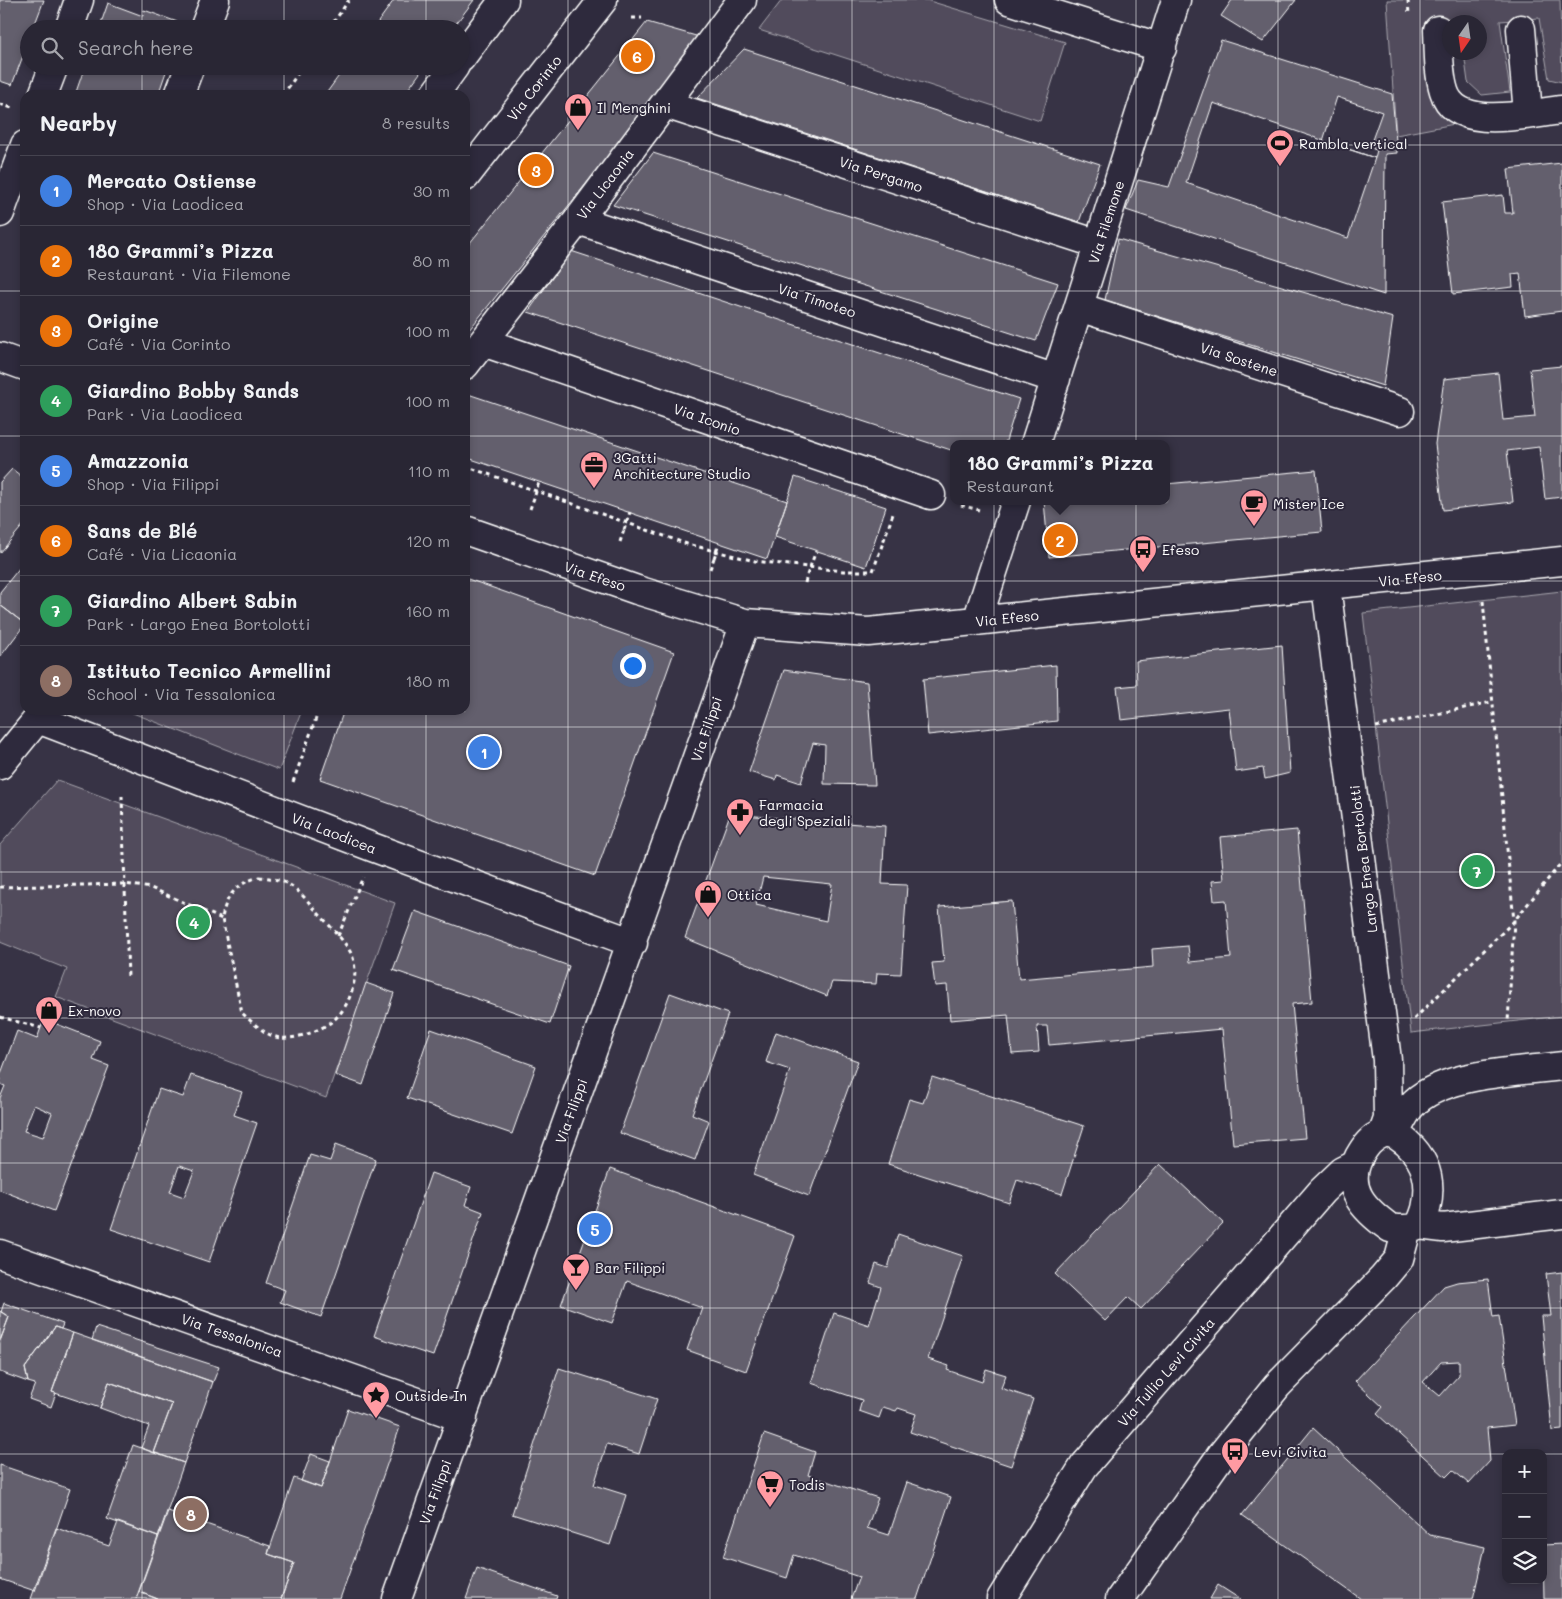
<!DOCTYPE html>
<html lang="en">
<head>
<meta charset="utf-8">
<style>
  body { margin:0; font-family:Mali,sans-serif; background:#312e3c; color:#f1f3f6 }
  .controls { position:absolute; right:15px; bottom:15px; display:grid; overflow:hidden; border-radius:10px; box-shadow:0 2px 8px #0003 }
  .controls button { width:45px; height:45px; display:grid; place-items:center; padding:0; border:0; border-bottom:1px solid #45434f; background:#292634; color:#f1f3f6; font:25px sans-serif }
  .compass { position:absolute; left:1442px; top:15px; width:45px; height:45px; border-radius:50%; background:#292634; box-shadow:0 2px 8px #0003; rotate:193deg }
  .you { position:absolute; left:632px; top:665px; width:18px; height:18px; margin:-12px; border:4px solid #fff; border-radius:50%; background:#1a73e8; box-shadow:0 0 0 8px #1a73e833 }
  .badge { display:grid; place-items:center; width:32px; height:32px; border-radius:50%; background:#8c9099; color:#fff; font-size:16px; font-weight:700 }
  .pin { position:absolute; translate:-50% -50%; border:2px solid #fff; box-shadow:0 1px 5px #0006 }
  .popup { position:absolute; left:950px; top:440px; width:220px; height:65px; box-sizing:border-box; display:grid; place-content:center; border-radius:10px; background:#292634; filter:drop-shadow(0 1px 4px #0005); font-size:16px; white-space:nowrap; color:#a5a5ac }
  .popup b { font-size:19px; color:#f1f3f6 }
  .popup::after { content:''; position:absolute; left:50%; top:100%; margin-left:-10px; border:10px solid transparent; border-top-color:#292634 }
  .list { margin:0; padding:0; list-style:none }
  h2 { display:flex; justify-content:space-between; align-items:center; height:65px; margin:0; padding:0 20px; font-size:21px }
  h2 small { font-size:16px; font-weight:400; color:#a5a5ac }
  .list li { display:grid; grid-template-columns:32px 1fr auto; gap:15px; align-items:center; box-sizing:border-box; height:70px; padding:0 20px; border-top:1px solid #45434f }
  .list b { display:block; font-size:19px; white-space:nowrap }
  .list p { margin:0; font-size:16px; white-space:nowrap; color:#a5a5ac }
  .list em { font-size:16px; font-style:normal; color:#a5a5ac }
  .icon { flex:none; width:28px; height:28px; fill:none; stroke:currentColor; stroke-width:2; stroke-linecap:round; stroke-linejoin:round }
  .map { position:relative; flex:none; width:1562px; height:1599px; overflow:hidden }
  .search { position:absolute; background:#292634; box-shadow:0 2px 8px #0003; left:20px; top:20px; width:450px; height:55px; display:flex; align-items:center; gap:12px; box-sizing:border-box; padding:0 18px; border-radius:28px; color:#a5a5ac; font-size:19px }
  .panel { position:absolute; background:#292634; box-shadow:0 2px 8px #0003; left:20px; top:90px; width:450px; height:625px; border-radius:15px }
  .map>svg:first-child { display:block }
  .green { fill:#514c5c; stroke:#a8a6ae }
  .building { fill:#635f6d; stroke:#fff; fill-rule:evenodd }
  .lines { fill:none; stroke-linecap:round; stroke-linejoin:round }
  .minor-casing { stroke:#fff; stroke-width:31 }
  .path { stroke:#fff; stroke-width:3; stroke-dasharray:4 4; stroke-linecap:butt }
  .minor { stroke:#2f2a3d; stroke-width:28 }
  .path-bridge { stroke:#fff; stroke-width:3; stroke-dasharray:4 4; stroke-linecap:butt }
  .grid { fill:none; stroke:#fff; stroke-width:1; stroke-opacity:0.55 }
  .labels { text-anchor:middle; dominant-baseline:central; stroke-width:4; stroke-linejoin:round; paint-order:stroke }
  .street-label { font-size:14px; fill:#fff; stroke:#2f2a3d }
  .poi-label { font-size:14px; fill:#fff; stroke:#2f2a3d; text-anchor:start }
</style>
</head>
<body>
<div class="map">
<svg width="1562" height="1599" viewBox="0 0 1562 1599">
  <rect width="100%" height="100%" fill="#373345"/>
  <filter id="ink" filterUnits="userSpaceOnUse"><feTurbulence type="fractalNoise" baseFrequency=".02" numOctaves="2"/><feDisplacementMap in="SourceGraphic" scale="10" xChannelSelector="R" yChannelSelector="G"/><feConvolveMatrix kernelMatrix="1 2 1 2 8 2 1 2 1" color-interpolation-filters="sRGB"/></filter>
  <g filter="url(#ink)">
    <path class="green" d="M782,0H926L1065,42L1040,121L759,30Z
      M1387,0H1560L1562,82L1549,79L1539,18L1500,21L1510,92L1482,95L1468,82L1464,53L1480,52V22H1461L1460,20L1429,25L1460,123L1396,135Z
      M1562,591V1016L1411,1033L1363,613Z
      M125,710H302L279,770Z
      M57,780L395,903L326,1098L56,997L67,969L0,942V845Z"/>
    <path class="building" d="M0,0H44L33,29H29V40L12,85L0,81Z
      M394,0H474L452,29H373Z
      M1232,0H1296L1263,42L1221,16Z
      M108,3L143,16L144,10L183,24L182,29H99Z
      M647,22L703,38L465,335V249Z
      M1221,40L1392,94L1397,153L1385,154L1384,295L1126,210L1138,180L1169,187Z
      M744,49L1100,164L1079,222L697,98Z
      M85,66H168L158,95H75Z
      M346,66H425L404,95H325Z
      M1337,97L1382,112L1372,140L1376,142L1373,149L1377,150L1375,158L1323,141Z
      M1213,103L1375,158L1348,238L1186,183Z
      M653,153L1058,283L1036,341L613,205Z
      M1562,163V311L1525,316L1520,273L1512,274L1513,287L1453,294L1442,202L1503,195L1505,213H1513L1508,169Z
      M1118,239L1393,318L1383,386L1105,300Z
      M571,251L1019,399L1005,444H954V451L528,312Z
      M1562,366V497L1545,499L1539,447L1507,451L1513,502L1443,510L1435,444L1444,379L1498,373L1503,420L1535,417L1530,369Z
      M465,393L787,501L767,559L465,457Z
      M12,469L25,479V523L0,553V482Z
      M1316,470L1322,532L1049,557L1044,501H1166V484Z
      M795,477L886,507L866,567L775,537Z
      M25,561V624L0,605V592Z
      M465,578L674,652L595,876L320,779L344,710H465Z
      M0,605L25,624L0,657Z
      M1282,645L1290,773L1265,779L1263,768L1236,772L1229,708L1121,720L1117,687L1137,685L1136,661Z
      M1056,665L1057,721L928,735L923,679Z
      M784,670L867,682L875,785L824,784L825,745L813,743L801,783L777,775L776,780L749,772Z
      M730,814L885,826L882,884L907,885L901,974L877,973L876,984L832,982L827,996L685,938ZM763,877L832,884L826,921L756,905Z
      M1297,830L1312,1002L1292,1004L1305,1138L1233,1144L1222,1029L1049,1045L1047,1026H1037L1039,1052L1012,1054L1008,1015L950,1020L947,985L935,986L932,963L944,962L939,907L1012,901L1019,979L1153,967L1152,949L1188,946L1190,962L1231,958L1226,900L1214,901L1212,881L1224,880L1220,837Z
      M415,911L569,966L550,1024L393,970Z
      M366,983L394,993L363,1085L335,1075Z
      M670,993L728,1014L692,1114L709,1121L695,1160L620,1133Z
      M44,1019L100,1041L93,1060L109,1066L54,1211L0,1190V1098L5,1086L0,1084V1076L17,1031L37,1039ZM34,1105L52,1113L43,1137L24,1131Z
      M431,1029L536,1066L512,1134L407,1098Z
      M776,1032L858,1061L809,1196L753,1175L790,1070L766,1062Z
      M191,1075L242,1092L234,1115L257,1123L209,1262L111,1229L159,1089L183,1097ZM179,1166L194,1171L184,1197L170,1192Z
      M932,1077L1084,1126L1062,1194L1017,1180L1009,1203L888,1164L909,1099L923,1103Z
      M336,1144L376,1159L321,1317L280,1302L285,1290L266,1283L310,1155L330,1161Z
      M1160,1164L1223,1223L1141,1309L1128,1297L1105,1321L1055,1274Z
      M610,1169L795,1236L746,1371L687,1350L702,1308L627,1281L612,1323L561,1305Z
      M431,1173L471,1187L465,1205L483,1212L433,1356L374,1336Z
      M898,1234L963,1256L928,1359L949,1366L947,1370L982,1382L986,1369L1006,1375L1001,1388L1033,1399L1011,1466L910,1432L916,1414L898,1408L896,1411L883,1407L879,1418L859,1411L862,1400L811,1383L834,1313L869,1325L881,1287L870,1283L876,1264L888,1268Z
      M1562,1272V1430L1552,1431L1541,1316H1551L1546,1274Z
      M1488,1279L1493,1317L1499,1316L1515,1425L1487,1428L1490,1461L1469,1484L1453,1470L1446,1477L1377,1414L1383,1407L1355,1381L1444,1286L1457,1282ZM1459,1361V1375L1440,1396L1423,1382L1441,1362Z
      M4,1303L63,1324L61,1329L55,1327L25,1368L28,1382L0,1372V1341L9,1317L1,1312Z
      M0,1311L9,1317L0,1341Z
      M55,1327L73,1333L52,1392L56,1393L51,1407L29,1399L35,1384L28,1382L25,1368Z
      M96,1327L219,1367L213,1382L92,1340Z
      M73,1333L213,1382L184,1463L154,1453L172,1404L109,1382L100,1408L52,1392Z
      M559,1368L657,1399L639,1454L607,1444L594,1485L626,1495L610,1545L512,1514Z
      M109,1382L172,1404L154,1453L141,1448L149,1426L100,1408Z
      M348,1409L400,1427L340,1599H281L294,1563L268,1554L294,1478L321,1488Z
      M1313,1428L1430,1535L1485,1547L1473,1599H1361L1242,1515Z
      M764,1434L815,1452L808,1475L878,1498L867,1528L889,1535L907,1482L951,1497L917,1599H851L859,1577L794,1555L787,1578L723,1557Z
      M133,1445L184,1463L158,1537L107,1519Z
      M311,1454L330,1461L321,1488L301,1481Z
      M0,1465L70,1489L35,1591L0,1579Z
      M168,1511L270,1546L268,1554L294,1563L281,1599H158L139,1592Z
      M118,1522L158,1537L136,1599H31L56,1528L109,1546Z
      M1562,1544V1599H1544L1543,1545Z
      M477,1568L557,1596L556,1599H466Z
      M1218,1585L1240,1599H1210Z
      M139,1592L158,1599H136Z"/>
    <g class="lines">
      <g class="minor-casing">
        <path id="minor" d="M1009,0L1162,48
          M69,29L79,0
          M204,29L215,0
          M1521,29L1528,114
          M1438,30C1439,49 1438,72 1444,91C1456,133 1530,113 1562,110
          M461,58L504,0
          M43,95L54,66
          M179,95L190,66
          M434,95L455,66
          M665,104L1098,244
          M465,177L603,0
          M0,213L25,145
          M578,220L1056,379
          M1079,307L1400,411
          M483,342L931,495
          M0,357L25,366
          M465,365L578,220L742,0
          M1035,444L1176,0
          M465,530L637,590L745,623L868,632L1562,561
          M1326,586L1387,1060L1388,1119L1383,1133
          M977,621L1016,501
          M38,719L372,847L633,943
          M0,765L45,710
          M1383,1133C1394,1132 1398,1136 1407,1143C1427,1161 1432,1183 1426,1209C1424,1215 1422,1223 1417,1226C1409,1231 1399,1229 1390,1228C1365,1210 1343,1189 1359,1157C1365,1146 1371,1138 1383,1133Z
          M1395,1133C1400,1124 1404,1114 1411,1106C1441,1072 1519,1072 1562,1066
          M1419,1225L1443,1228L1562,1214
          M0,1254L463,1418
          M397,1599L745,623
          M1001,1599L1084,1466L1322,1191L1343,1171L1355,1165
          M1120,1599L1222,1454L1277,1386L1383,1278L1399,1259L1407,1229"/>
      </g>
      <path class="path" d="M1408,0L1409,15
        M632,18H642
        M329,29L349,0
        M283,95L303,66
        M0,104L15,109
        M465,466L687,544L755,561L843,571H873L893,514
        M961,505L979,510
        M530,509L535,495
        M620,542L624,530
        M710,569L714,558
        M805,583L807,575
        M1483,601L1514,921L1508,1022
        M1376,727L1492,702
        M293,782L319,710
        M122,796L128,978
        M259,877C291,879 299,891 318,913C328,924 349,945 353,958C359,977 350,1005 336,1018C324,1030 292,1042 276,1037C264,1034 251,1021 242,1013L222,919C225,896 237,883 259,877Z
        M0,887L125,884L151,888L222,919
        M338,936L363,877
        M0,1017L41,1028
        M1414,1019L1514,921L1562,862"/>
      <use href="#minor" class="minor"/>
      <path class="path-bridge" d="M535,495L539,482
        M624,530L630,512
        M714,558L719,543
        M807,575L816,551"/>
    </g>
  </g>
  <path class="grid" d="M142,0V29M284,0V29M426,0V29M568,0V1599M710,0V1599M852,0V1599M994,0V1599M1136,0V1599M1278,0V1599M1420,0V1599M142,66V95M284,66V95M426,66V95M0,145H25M465,145H1562M0,291H25M465,291H1562M0,436H25M465,436H1562M0,581H25M465,581H1562M142,710V1599M284,710V1599M426,710V1599M0,727H1562M0,872H1562M0,1018H1562M0,1163H1562M0,1308H1562M0,1454H1506M1543,1454H1562"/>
  <defs>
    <g id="shop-pin" transform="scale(1.4375)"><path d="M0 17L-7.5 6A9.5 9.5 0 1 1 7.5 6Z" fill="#ff9aa2" stroke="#2f2a3d"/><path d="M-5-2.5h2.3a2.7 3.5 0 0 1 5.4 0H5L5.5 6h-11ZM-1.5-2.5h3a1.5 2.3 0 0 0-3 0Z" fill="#111"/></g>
    <g id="stadium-pin" transform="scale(1.4375)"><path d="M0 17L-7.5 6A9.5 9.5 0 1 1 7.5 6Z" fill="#ff9aa2" stroke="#2f2a3d"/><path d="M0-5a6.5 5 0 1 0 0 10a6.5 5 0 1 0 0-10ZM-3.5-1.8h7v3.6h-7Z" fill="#111"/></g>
    <g id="office-pin" transform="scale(1.4375)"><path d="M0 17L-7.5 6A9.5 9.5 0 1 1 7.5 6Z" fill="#ff9aa2" stroke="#2f2a3d"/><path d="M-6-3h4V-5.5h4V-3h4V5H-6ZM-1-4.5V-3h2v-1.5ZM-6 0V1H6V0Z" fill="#111"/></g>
    <g id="cafe-pin" transform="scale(1.4375)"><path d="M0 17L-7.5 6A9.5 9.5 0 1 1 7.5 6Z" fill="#ff9aa2" stroke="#2f2a3d"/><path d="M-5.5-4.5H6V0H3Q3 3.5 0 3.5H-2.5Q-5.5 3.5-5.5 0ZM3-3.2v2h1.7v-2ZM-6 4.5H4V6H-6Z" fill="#111"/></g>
    <g id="bus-pin" transform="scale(1.4375)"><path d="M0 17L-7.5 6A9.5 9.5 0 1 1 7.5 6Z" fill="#ff9aa2" stroke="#2f2a3d"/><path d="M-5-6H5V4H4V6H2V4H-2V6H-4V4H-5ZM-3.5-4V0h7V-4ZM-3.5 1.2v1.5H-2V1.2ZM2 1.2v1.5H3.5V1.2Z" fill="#111"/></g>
    <g id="pharmacy-pin" transform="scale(1.4375)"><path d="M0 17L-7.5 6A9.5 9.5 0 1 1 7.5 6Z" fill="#ff9aa2" stroke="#2f2a3d"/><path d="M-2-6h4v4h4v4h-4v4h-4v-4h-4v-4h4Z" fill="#111"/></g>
    <g id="bar-pin" transform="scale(1.4375)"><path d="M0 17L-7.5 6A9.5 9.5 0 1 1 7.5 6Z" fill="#ff9aa2" stroke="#2f2a3d"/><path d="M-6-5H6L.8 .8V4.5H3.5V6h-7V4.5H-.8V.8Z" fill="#111"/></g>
    <g id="sight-pin" transform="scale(1.4375)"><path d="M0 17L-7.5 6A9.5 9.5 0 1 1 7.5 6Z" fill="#ff9aa2" stroke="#2f2a3d"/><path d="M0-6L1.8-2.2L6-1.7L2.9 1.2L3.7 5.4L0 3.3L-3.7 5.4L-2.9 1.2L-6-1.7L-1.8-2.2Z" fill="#111"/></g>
    <g id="supermarket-pin" transform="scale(1.4375)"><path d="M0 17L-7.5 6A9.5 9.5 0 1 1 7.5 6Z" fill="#ff9aa2" stroke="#2f2a3d"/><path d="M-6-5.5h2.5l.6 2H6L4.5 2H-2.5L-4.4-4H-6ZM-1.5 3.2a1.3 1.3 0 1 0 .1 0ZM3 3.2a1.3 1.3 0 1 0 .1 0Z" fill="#111"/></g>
  </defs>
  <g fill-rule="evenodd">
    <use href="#shop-pin" x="578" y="107"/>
    <use href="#stadium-pin" x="1280" y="143"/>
    <use href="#office-pin" x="594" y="465"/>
    <use href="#cafe-pin" x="1254" y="503"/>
    <use href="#bus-pin" x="1143" y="549"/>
    <use href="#pharmacy-pin" x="740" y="812"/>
    <use href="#shop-pin" x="708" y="894"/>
    <use href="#shop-pin" x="49" y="1010"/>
    <use href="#bar-pin" x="576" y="1267"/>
    <use href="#sight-pin" x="376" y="1395"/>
    <use href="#bus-pin" x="1235" y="1451"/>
    <use href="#supermarket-pin" x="770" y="1484"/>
  </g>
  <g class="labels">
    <g class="street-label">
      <text transform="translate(534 88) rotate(-52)">Via Corinto</text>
      <text transform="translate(881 174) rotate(18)">Via Pergamo</text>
      <text transform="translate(605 184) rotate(-53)">Via Licaonia</text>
      <text transform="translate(1106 222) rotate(-72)">Via Filemone</text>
      <text transform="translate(817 300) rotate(18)">Via Timoteo</text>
      <text transform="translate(1239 359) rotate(18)">Via Sostene</text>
      <text transform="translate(707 419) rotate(19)">Via Iconio</text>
      <text transform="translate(595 576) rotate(19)">Via Efeso</text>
      <text transform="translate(1410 578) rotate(-6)">Via Efeso</text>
      <text transform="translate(1007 618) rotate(-6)">Via Efeso</text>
      <text transform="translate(706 729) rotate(-71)">Via Filippi</text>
      <text transform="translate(334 833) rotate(21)">Via Laodicea</text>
      <text transform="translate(1363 859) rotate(-97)">Largo Enea Bortolotti</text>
      <text transform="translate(571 1111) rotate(-70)">Via Filippi</text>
      <text transform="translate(232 1335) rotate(19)">Via Tessalonica</text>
      <text transform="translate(1166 1372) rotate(-49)">Via Tullio Levi Civita</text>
      <text transform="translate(435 1492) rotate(-70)">Via Filippi</text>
    </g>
    <g class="poi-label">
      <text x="597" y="107">Il Menghini</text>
      <text x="1299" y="143">Rambla vertical</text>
      <text x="613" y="457">3Gatti<tspan x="613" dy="16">Architecture Studio</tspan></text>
      <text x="1273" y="503">Mister Ice</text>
      <text x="1162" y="549">Efeso</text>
      <text x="759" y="804">Farmacia<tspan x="759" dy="16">degli Speziali</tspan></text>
      <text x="727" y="894">Ottica</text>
      <text x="68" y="1010">Ex-novo</text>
      <text x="595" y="1267">Bar Filippi</text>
      <text x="395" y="1395">Outside In</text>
      <text x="1254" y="1451">Levi Civita</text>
      <text x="789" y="1484">Todis</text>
    </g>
  </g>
</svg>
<div class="controls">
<button>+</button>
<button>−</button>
<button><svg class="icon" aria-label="layers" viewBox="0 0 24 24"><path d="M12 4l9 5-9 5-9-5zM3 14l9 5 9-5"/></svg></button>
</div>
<svg class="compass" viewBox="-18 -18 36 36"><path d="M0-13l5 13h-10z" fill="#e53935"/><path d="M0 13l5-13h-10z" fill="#a5a5ac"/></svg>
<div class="you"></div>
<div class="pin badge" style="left:484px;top:752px;background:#3f7fe0">1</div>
<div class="pin badge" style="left:1060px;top:540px;background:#e8710a">2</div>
<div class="popup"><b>180 Grammi’s Pizza</b>Restaurant</div>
<div class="pin badge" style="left:536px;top:170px;background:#e8710a">3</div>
<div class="pin badge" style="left:194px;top:922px;background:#2e9e5b">4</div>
<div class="pin badge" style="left:595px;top:1229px;background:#3f7fe0">5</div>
<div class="pin badge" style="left:637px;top:56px;background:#e8710a">6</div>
<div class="pin badge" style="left:1477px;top:871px;background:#2e9e5b">7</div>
<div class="pin badge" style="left:191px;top:1514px;background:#8d6e63">8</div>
<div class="search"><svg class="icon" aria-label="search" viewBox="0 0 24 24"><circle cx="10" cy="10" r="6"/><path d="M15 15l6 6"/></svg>Search here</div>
<section class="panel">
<h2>Nearby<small>8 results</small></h2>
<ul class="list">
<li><span class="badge" style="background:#3f7fe0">1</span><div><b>Mercato Ostiense</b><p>Shop · Via Laodicea</p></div><em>30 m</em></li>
<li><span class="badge" style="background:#e8710a">2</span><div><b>180 Grammi’s Pizza</b><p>Restaurant · Via Filemone</p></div><em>80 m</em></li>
<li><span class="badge" style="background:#e8710a">3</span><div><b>Origine</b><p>Café · Via Corinto</p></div><em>100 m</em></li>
<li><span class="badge" style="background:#2e9e5b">4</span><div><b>Giardino Bobby Sands</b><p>Park · Via Laodicea</p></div><em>100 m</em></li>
<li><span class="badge" style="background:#3f7fe0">5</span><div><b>Amazzonia</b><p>Shop · Via Filippi</p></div><em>110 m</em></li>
<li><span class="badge" style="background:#e8710a">6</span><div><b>Sans de Blé</b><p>Café · Via Licaonia</p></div><em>120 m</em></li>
<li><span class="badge" style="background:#2e9e5b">7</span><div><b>Giardino Albert Sabin</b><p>Park · Largo Enea Bortolotti</p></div><em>160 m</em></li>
<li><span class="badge" style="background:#8d6e63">8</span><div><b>Istituto Tecnico Armellini</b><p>School · Via Tessalonica</p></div><em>180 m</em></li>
</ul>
</section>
</div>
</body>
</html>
